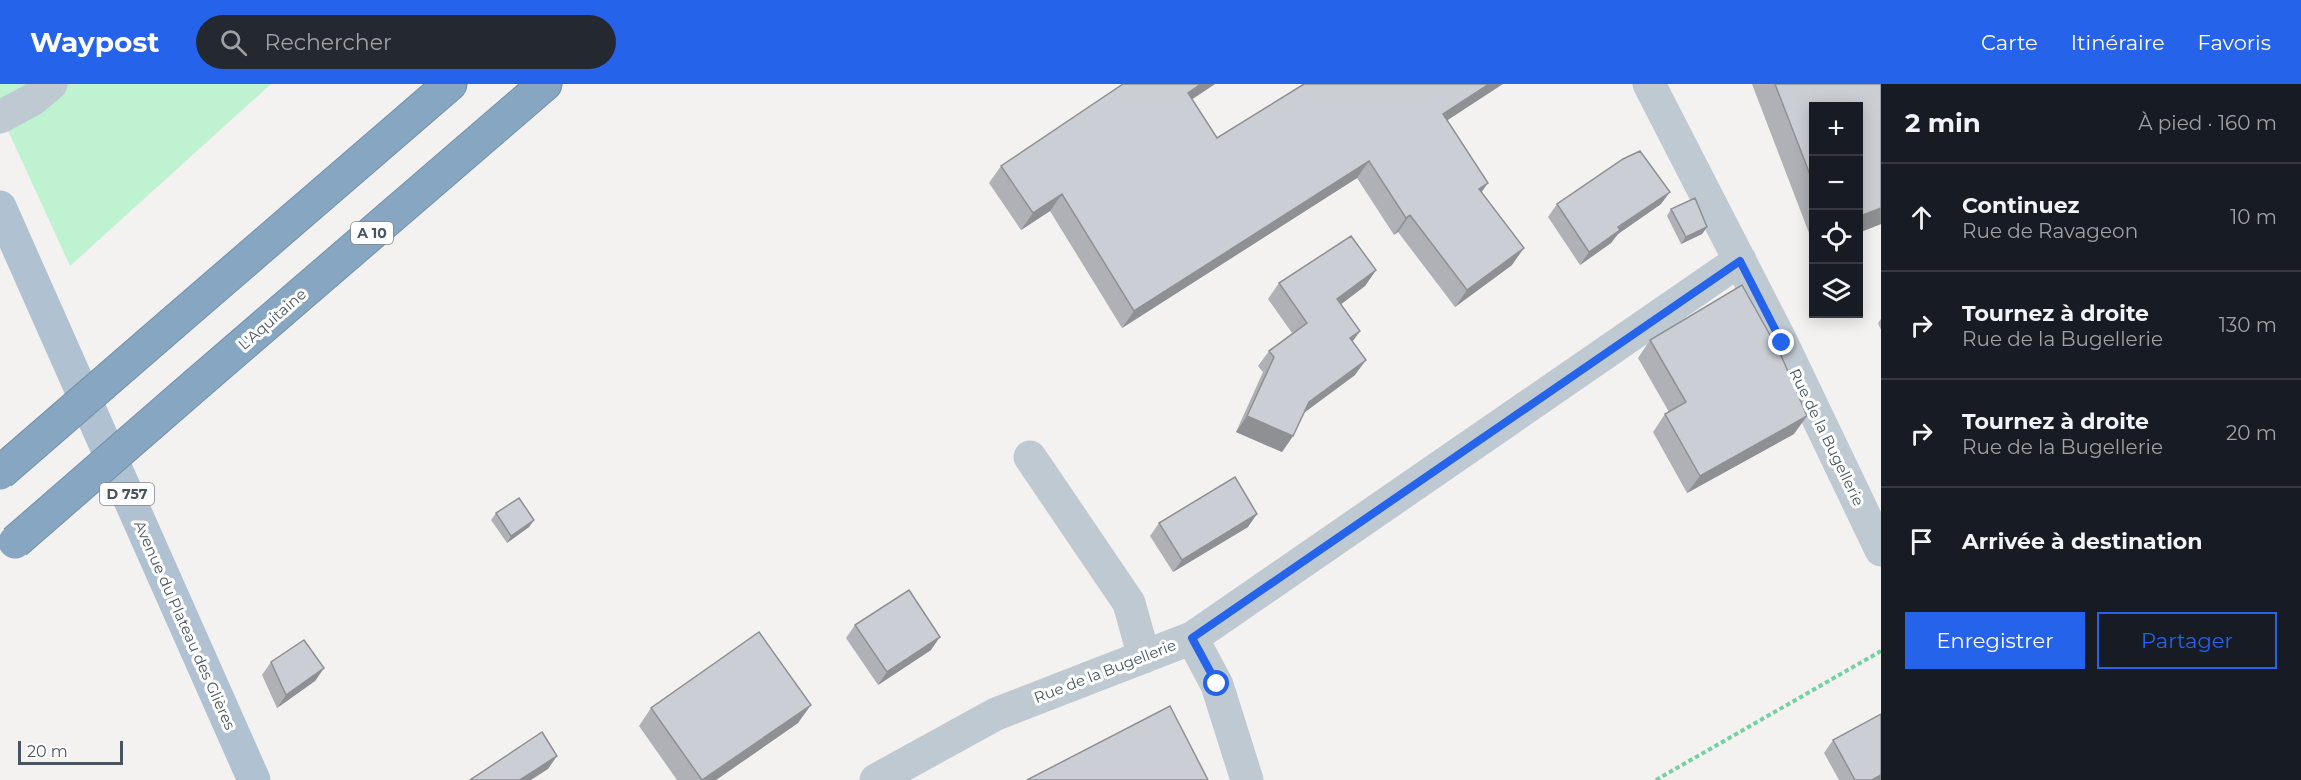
<!DOCTYPE html>
<html lang="fr">
<head>
<meta charset="utf-8">
<style>
  body { margin:0; font-family:Montserrat,sans-serif; background:#242831; color:#f1f3f6 }
  .controls { position:absolute; right:18px; top:18px; display:grid; overflow:hidden; border-radius:0px; box-shadow:0 3px 15px #0003 }
  .controls button { width:54px; height:54px; display:grid; place-items:center; padding:0; border:0; border-bottom:2px solid #363941; background:#171b24; color:#f1f3f6; font:30px sans-serif }
  .scale { position:absolute; left:18px; bottom:15px; width:105px; box-sizing:border-box; padding-left:6px; border:3px solid #485560; border-top:0; font-size:16px; line-height:21px; white-space:nowrap; color:#485560; -webkit-text-stroke:4px #fff; paint-order:stroke }
  .stop { position:absolute; width:18px; height:18px; margin:-14px; border:4px solid #2563eb; border-radius:50%; background:#fff }
  .stop.end { background:#2563eb; border-color:#fff; box-shadow:0 2px 6px #0008 }
  .list { margin:0; padding:0; list-style:none }
  h2 { display:flex; justify-content:space-between; align-items:center; height:78px; margin:0; padding:0 24px; font-size:26px }
  h2 small { font-size:20px; font-weight:400; color:#9ea1a6 }
  .list li { display:grid; grid-template-columns:39px 1fr auto; gap:18px; align-items:center; box-sizing:border-box; height:108px; padding:0 24px; border-top:2px solid #363941 }
  .list b { display:block; font-size:22px; white-space:nowrap }
  .list p { margin:0; font-size:20px; white-space:nowrap; color:#9ea1a6 }
  .list em { font-size:20px; font-style:normal; color:#9ea1a6 }
  .actions { display:flex; gap:12px; padding:18px 24px }
  .actions a { flex:1; padding:14px 0; border:2px solid #2563eb; border-radius:0px; text-align:center; font-size:21px; color:#2563eb }
  .actions .main { background:#2563eb; color:#fff }
  .icon { flex:none; width:33px; height:33px; fill:none; stroke:currentColor; stroke-width:2; stroke-linecap:round; stroke-linejoin:round }
  .map { position:relative; flex:none; width:1881px; height:696px; overflow:hidden }
  header { display:flex; align-items:center; gap:36px; box-sizing:border-box; height:84px; padding:0 30px; background:#2563eb; color:#fff }
  header strong { font-size:28px }
  nav { display:flex; gap:33px; margin-inline-start:auto; font-size:21px }
  .search { width:420px; height:54px; background:#242831; display:flex; align-items:center; gap:15px; box-sizing:border-box; padding:0 21px; border-radius:33px; color:#9ea1a6; font-size:22px }
  main { display:flex }
  aside { flex:1; background:#171b24 }
  .map>svg:first-child { display:block }
  .green { fill:#bff2d0 }
  .lines { fill:none; stroke-linecap:round; stroke-linejoin:round }
  .highway-casing { stroke:#7291ad; stroke-width:35 }
  .path { stroke:#75d2a0; stroke-width:4; stroke-dasharray:4.5 3; stroke-linecap:butt }
  .minor { stroke:#bec9d1; stroke-width:33 }
  .major { stroke:#b0c2d1; stroke-width:33 }
  .highway { stroke:#87a6c1; stroke-width:33 }
  .highway-bridge-casing { stroke:#7291ad; stroke-width:35; stroke-linecap:butt }
  .highway-bridge { stroke:#87a6c1; stroke-width:33 }
  .wall { fill:#afb1b6 }
  .shaded-wall { fill:#8e9094 }
  .building { fill:#cbced4; stroke:#8e9094; stroke-width:1.5 }
  .route { stroke:#2563eb; stroke-width:8 }
  .labels { text-anchor:middle; dominant-baseline:central; stroke-width:6; stroke-linejoin:round; paint-order:stroke }
  .shield { fill:#fff; stroke:#7f8890; stroke-width:1.5 }
  .shield-label { font-size:14px; font-weight:bold; fill:#485560 }
  .street-label { font-size:15px; fill:#485560; stroke:#fff }
</style>
</head>
<body>
<header>
<strong>Waypost</strong>
<div class="search"><svg class="icon" aria-label="search" viewBox="0 0 24 24"><circle cx="10" cy="10" r="6"/><path d="M15 15l6 6"/></svg>Rechercher</div>
<nav><a>Carte</a><a>Itinéraire</a><a>Favoris</a></nav>
</header>
<main>
<div class="map">
<svg width="1881" height="696" viewBox="0 0 1881 696">
  <rect width="100%" height="100%" fill="#f4f1f1"/>
  <path class="green" d="M0,0H271L70,182L0,29Z"/>
  <g class="lines">
    <g class="highway-casing">
      <path id="highway" d="M173,239L450,0
        M199,298L545,0"/>
    </g>
    <path class="path" d="M1656,696L1881,567"/>
    <path class="minor" d="M1649,0L1782,259L1881,466
      M0,33L32,16L51,0
      M1030,373L1129,519L1144,573
      M1192,554L1217,601L1247,696
      M876,696L996,630L1192,554L1740,176"/>
    <path class="major" d="M0,123L254,696"/>
    <use href="#highway" class="highway"/>
    <g class="highway-bridge-casing">
      <path id="highway-bridge" d="M0,389L173,239
        M15,458L199,298"/>
    </g>
    <use href="#highway-bridge" class="highway-bridge"/>
  </g>
  <path class="wall" d="M1123,0H1215L1192,15L1217,54L1447,37L1482,108L1512,181L1455,223L1398,148L1394,151L1357,94L1122,244L1050,127L1021,146L989,99L1001,82Z
    M1752,0H1881V140L1858,149L1814,22V162Z
    M1557,120H1661L1618,150L1611,159L1580,181L1548,133Z
    M1671,125L1707,143L1702,150L1681,160L1667,132Z
    M1376,186L1365,202L1341,220L1360,247L1353,257L1355,291L1304,329L1293,352L1282,368L1236,348L1263,288L1258,282L1269,267L1292,249L1268,215L1279,199Z
    M1881,235V246L1878,239Z
    M1650,256L1794,350L1687,409L1653,348L1665,330L1669,328L1638,274Z
    M496,429L534,436L529,443L507,459L491,436Z
    M1159,439L1248,443L1173,488L1150,452Z
    M855,541L931,566L878,601L846,554Z
    M271,578L324,584L315,597L277,624L262,591Z
    M651,624L798,639L716,696H677L639,642Z
    M1833,656L1881,696H1839L1824,669Z"/>
  <path class="shaded-wall" d="M1201,0H1215L1176,26L1188,9Z
    M1489,0H1503L1431,47L1443,30Z
    M1369,77L1357,94L1122,244L1134,227Z
    M1488,99L1476,116L1479,105Z
    M1670,108L1661,120L1618,150L1611,159L1580,181L1589,168L1618,143Z
    M1062,110L1050,127L1021,146L1033,129Z
    M1881,124V140L1858,149V133Z
    M1410,131L1398,148L1394,151L1406,134Z
    M1707,143L1702,150L1681,160L1686,153Z
    M1524,164L1512,181L1455,223L1467,206Z
    M1376,186L1365,202L1327,231L1337,215Z
    M1360,247L1349,262L1350,254Z
    M1366,276L1355,291L1298,333L1309,318Z
    M1247,332L1293,352L1282,368L1236,348Z
    M1807,332L1794,350L1687,409L1700,392Z
    M1257,430L1248,443L1173,488L1182,476Z
    M534,436L529,443L507,459L511,452Z
    M940,553L931,566L878,601L887,588Z
    M324,584L315,597L277,624L286,611Z
    M811,621L798,639L716,696H703Z
    M557,672L548,685L531,696H520Z
    M1881,691V696H1872Z"/>
  <path class="building" d="M1123,0H1201L1188,9L1217,54L1304,0H1489L1443,30L1488,99L1479,105L1524,164L1467,206L1410,131L1406,134L1369,77L1134,227L1062,110L1033,129L1001,82Z
    M1775,0H1881V124L1858,133V22H1814V101Z
    M1640,67L1670,108L1618,143L1620,146L1589,168L1557,120L1623,75Z
    M1695,114L1707,143L1686,153L1671,125Z
    M1351,152L1376,186L1337,215L1360,247L1350,254L1366,276L1309,318L1293,352L1247,332L1274,273L1269,267L1307,239L1279,199Z
    M1742,201L1780,269L1807,332L1700,392L1665,330L1686,318L1650,256Z
    M1235,393L1257,430L1182,476L1159,439Z
    M519,414L534,436L511,452L496,429Z
    M909,506L940,553L887,588L855,541Z
    M759,548L811,621L702,696L651,624Z
    M304,556L324,584L286,611L271,578Z
    M1170,622L1208,696H1027Z
    M1881,630V691L1872,696H1855L1833,656Z
    M542,648L557,672L520,696H470Z"/>
  <g class="lines">
    <path class="route" d="M1217,600L1192,554L1740,177L1782,259"/>
  </g>
  <g class="labels">
    <g class="shield">
      <rect x="351" y="138" width="42" height="22" rx="4.5"/>
      <rect x="100" y="399" width="54" height="22" rx="4.5"/>
    </g>
    <g class="shield-label">
      <text x="372" y="149">A 10</text>
      <text x="127" y="410">D 757</text>
    </g>
    <g class="street-label">
      <text transform="translate(272 235) rotate(-41)">L'Aquitaine</text>
      <text transform="translate(1827 353) rotate(64)">Rue de la Bugellerie</text>
      <text transform="translate(185 541) rotate(66)">Avenue du Plateau des Glières</text>
      <text transform="translate(1105 587) rotate(-21)">Rue de la Bugellerie</text>
    </g>
  </g>
</svg>
<div class="controls">
<button>+</button>
<button>−</button>
<button><svg class="icon" aria-label="locate" viewBox="0 0 24 24"><circle cx="12" cy="12" r="6"/><path d="M12 2v4M12 18v4M2 12h4M18 12h4"/></svg></button>
<button><svg class="icon" aria-label="layers" viewBox="0 0 24 24"><path d="M12 4l9 5-9 5-9-5zM3 14l9 5 9-5"/></svg></button>
</div>
<div class="scale">20 m</div>
<div class="stop" style="left:1217px;top:600px"></div>
<div class="stop end" style="left:1782px;top:259px"></div>
</div>
<aside>
<h2>2 min<small>À pied · 160 m</small></h2>
<ul class="list">
<li><svg class="icon" aria-label="ahead" viewBox="0 0 24 24"><path d="M12 20V5M6 11l6-6 6 6"/></svg><div><b>Continuez</b><p>Rue de Ravageon</p></div><em>10 m</em></li>
<li><svg class="icon" aria-label="right" viewBox="0 0 24 24"><path d="M7 20v-9h11M14 6l5 5-5 5"/></svg><div><b>Tournez à droite</b><p>Rue de la Bugellerie</p></div><em>130 m</em></li>
<li><svg class="icon" aria-label="right" viewBox="0 0 24 24"><path d="M7 20v-9h11M14 6l5 5-5 5"/></svg><div><b>Tournez à droite</b><p>Rue de la Bugellerie</p></div><em>20 m</em></li>
<li><svg class="icon" aria-label="arrive" viewBox="0 0 24 24"><path d="M6 21V4h12l-3 4 3 4H6"/></svg><div><b>Arrivée à destination</b></div></li>
</ul>
<div class="actions"><a class="main">Enregistrer</a><a>Partager</a></div>
</aside>
</main>
</body>
</html>
